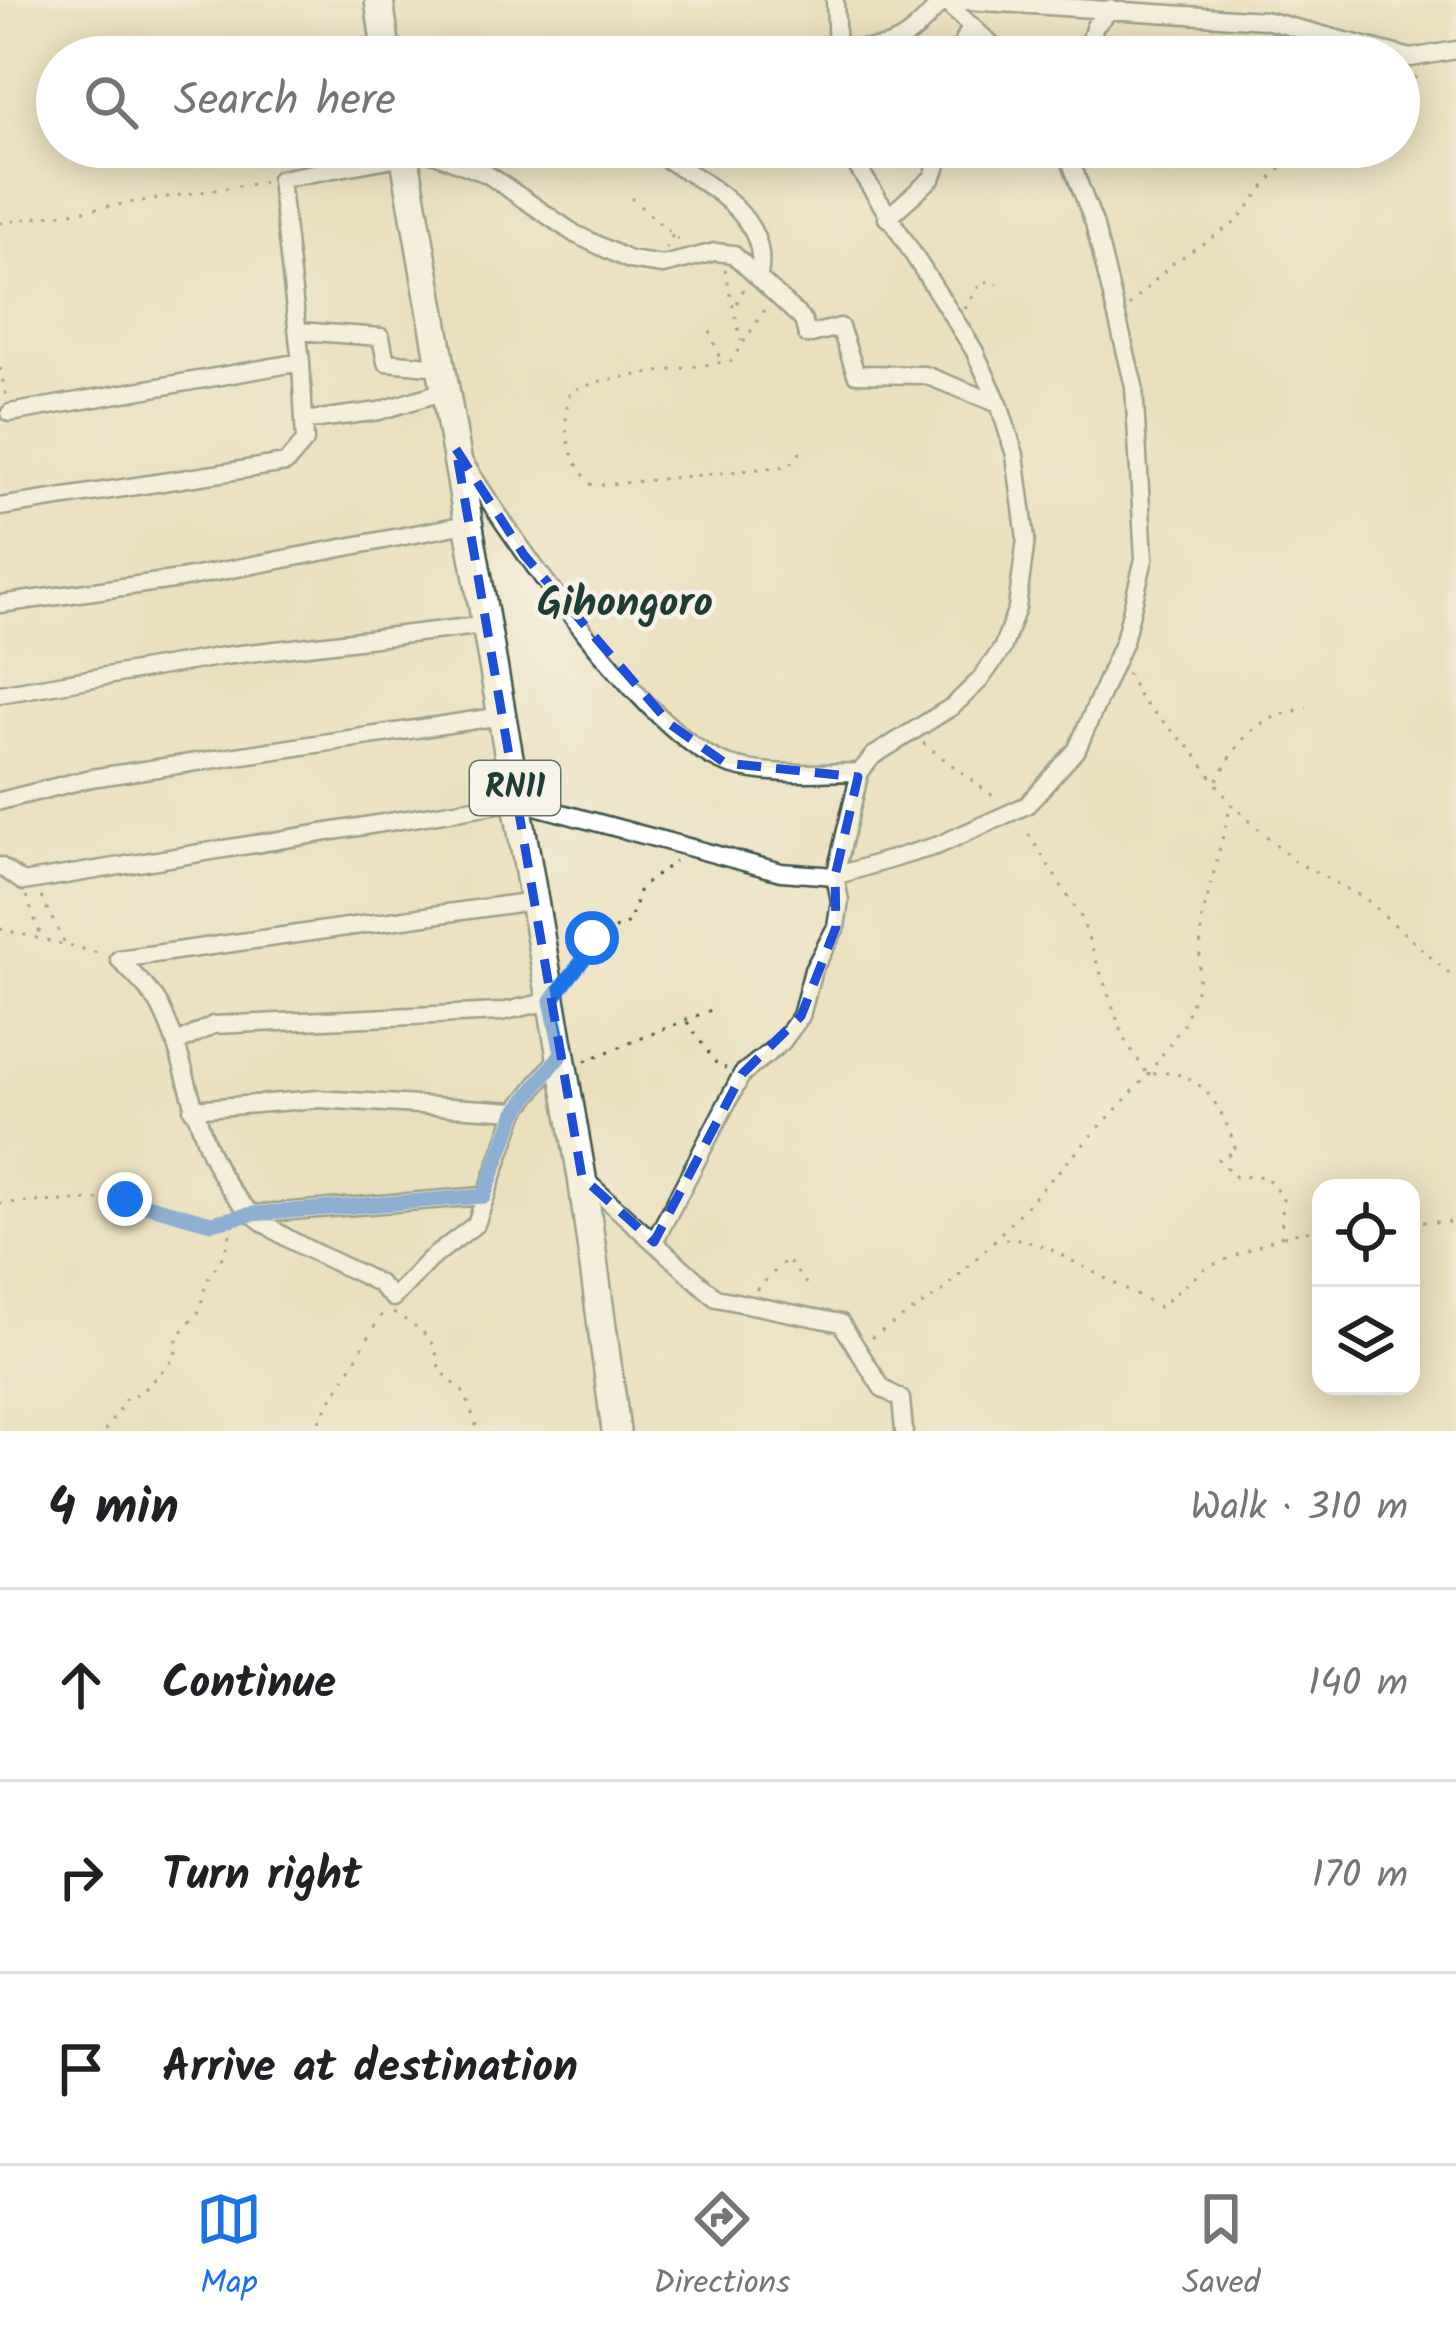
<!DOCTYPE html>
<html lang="en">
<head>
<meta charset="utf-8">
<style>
  body { margin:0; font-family:Kalam,sans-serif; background:#f2f2f2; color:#202124 }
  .controls { position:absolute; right:36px; bottom:36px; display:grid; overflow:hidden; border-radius:24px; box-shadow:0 6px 30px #0003 }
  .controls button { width:108px; height:108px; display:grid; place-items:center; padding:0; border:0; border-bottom:3px solid #e0e0e0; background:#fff; color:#202124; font:60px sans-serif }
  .stop { position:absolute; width:36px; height:36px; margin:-27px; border:9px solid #1a73e8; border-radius:50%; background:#fff }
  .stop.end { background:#1a73e8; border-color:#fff; box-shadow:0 3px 12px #0008 }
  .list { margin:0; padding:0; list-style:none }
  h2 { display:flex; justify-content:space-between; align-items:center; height:156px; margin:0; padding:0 48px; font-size:51px }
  h2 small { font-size:39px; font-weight:400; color:#757577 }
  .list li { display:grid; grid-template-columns:78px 1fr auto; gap:36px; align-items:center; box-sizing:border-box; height:192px; padding:0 48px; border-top:3px solid #e0e0e0 }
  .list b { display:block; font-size:45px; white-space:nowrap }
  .list em { font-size:39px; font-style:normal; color:#757577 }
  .icon { flex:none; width:66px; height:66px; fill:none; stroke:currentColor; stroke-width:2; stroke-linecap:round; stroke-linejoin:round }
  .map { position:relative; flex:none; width:1456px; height:1431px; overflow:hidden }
  .search { position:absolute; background:#fff; box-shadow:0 6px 30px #0003; left:36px; right:36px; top:36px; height:132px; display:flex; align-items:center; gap:30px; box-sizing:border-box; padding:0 42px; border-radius:66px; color:#757577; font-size:45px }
  .sheet { height:732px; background:#fff }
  nav { display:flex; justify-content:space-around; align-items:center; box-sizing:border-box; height:168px; border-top:3px solid #e0e0e0; background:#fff; font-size:33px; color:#757577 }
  nav a { display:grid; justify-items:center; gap:6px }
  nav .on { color:#1a73e8 }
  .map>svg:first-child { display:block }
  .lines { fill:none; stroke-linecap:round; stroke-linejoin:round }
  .minor-casing { stroke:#3e5549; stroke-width:21 }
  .primary-casing { stroke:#3e5549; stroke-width:32 }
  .path { stroke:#3e5549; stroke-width:3; stroke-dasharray:3 9; stroke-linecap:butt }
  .minor { stroke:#fff; stroke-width:16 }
  .primary { stroke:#fff; stroke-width:27 }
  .route { stroke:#1a73e8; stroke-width:15 }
  .marked { fill:none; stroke:#1d4ed8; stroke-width:9; stroke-dasharray:24 15; stroke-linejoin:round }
  .labels { text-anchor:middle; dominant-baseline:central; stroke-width:9; stroke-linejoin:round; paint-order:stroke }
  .shield { fill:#f7f3e8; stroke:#60746a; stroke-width:3 }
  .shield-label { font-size:33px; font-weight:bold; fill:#1f3d34 }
  .quarter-label { font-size:42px; font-weight:bold; fill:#1f3d34; stroke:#f7f3e8 }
</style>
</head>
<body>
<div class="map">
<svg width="1456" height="1431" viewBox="0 0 1456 1431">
  <rect width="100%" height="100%" fill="#f7f3e8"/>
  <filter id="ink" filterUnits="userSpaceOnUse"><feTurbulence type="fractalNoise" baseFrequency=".00833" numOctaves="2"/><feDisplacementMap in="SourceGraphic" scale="24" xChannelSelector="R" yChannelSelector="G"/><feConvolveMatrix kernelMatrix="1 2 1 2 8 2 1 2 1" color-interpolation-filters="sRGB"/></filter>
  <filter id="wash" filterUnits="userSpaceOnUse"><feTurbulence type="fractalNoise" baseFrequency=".004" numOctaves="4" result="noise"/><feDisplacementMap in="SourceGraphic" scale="48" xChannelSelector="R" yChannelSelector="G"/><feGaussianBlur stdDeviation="2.7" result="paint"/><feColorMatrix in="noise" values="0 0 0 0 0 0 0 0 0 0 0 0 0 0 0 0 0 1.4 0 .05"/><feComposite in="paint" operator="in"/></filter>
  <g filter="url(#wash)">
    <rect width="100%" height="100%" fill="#ebe0bd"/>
  </g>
  <g filter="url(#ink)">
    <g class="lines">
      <g class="minor-casing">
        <path id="minor" d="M835,0L837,53
          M943,0L1005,57
          M953,0L1265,20L1411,58L1456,50
          M837,47C894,53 906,43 943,0
          M957,57L971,25
          M1084,57L1095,26L1111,9
          M416,147L487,174L575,234L629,260L663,265L715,252L733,254L803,320L807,335L840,327L856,374L925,375L999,404
          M646,147C693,177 772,211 759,275
          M887,218L932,178L945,147
          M298,331L381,337L386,362L441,367
          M10,413L301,362L280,179L405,156
          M304,421L379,411L445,391
          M463,461C511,536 648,739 730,765C770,777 818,772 860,772
          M0,507L286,463L305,441L301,362
          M0,604L180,579L467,524
          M0,694L224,656L485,625
          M0,801L91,778L502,716
          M0,866L23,882L517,801L781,872L835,876L939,845L1027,805L1077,749L1124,641L1144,559L1134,386L1094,223L1065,147
          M119,959C132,974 152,990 161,1008C194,1074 193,1156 248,1210C282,1242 337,1261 378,1283L393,1298L429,1260L476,1224L516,1111L562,1053
          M119,959L533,901
          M176,1044L213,1025L501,1012L551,1001
          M192,1109L319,1099L516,1111
          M585,1180L716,1298L841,1323L882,1388L901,1399L904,1431
          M253,1214L484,1196
          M654,1242L742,1074L782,1042L801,1016L813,970L836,927L840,901L835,876L860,772L873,756L953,706L980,680L1002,649L1017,608L1026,539L1015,455L999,404L974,350L845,147"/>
      </g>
      <g class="primary-casing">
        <path id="primary" d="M379,0L387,57
          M403,147L582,1177L616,1431"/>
      </g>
      <path class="path" d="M1399,97L1419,73
        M631,198L683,244
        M0,223L265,182
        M666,249L675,230
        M725,269L741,341
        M737,303L746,284
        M1129,306L1173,263L1236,222L1277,171L1320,147
        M965,309L982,281L998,284
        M765,310L731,361L604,380L570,391C561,427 567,459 593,486L789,466L804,448
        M710,331L721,362
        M0,368L7,400
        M1127,673L1140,699L1192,750L1231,804L1294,861L1366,899L1456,980
        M923,743L997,799
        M1217,780C1244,734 1251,720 1307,708
        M26,896L42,938
        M41,897L64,942
        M0,929L103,954
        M568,980L592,938L629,923L640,888L675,861
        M687,1022L718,1066L726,1068
        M585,1061L711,1010
        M0,1203L127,1199L186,1220L233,1219
        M1411,1222H1456
        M1283,1236L1306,1230L1321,1237
        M993,1241L1015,1238L1048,1248L1159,1307L1206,1268L1281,1236L1283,1198L1265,1176L1236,1177L1218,1159L1236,1151C1224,1109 1199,1062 1148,1075L1124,1039L1081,917L1024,827
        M756,1290L787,1259L807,1285
        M393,1313C419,1327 437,1338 439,1369L465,1394L476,1424L471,1431
        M871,1338L940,1293L988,1247L1148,1075L1183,1025L1198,985L1202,919L1231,804
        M105,1431L127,1397L139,1394L175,1358L177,1338L200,1310L206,1282L224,1254L235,1219
        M313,1431L385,1309"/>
      <use href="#minor" class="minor"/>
      <use href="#primary" class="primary"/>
    </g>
  </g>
  <g class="lines" filter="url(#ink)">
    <path class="route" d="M125,1199L211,1223L252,1214L484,1196L516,1112L562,1053L551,1001L586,956L592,938"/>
  </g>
  <path d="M0 0H1456V1431H0ZM456,449L524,555L671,725L725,763L858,777L835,876L836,927L801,1016L742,1074L654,1242L582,1177Z" fill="#ebe0bd" fill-opacity=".55" fill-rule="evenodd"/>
  <path class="marked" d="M456,449L524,555L671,725L725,763L858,777L835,876L836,927L801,1016L742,1074L654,1242L582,1177Z"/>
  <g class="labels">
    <rect class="shield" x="470" y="761" width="90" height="54" rx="9"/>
    <g class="shield-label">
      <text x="515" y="788">RN11</text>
    </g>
    <g class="quarter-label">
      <text x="625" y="604">Gihongoro</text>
    </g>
  </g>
</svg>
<div class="controls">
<button><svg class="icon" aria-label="locate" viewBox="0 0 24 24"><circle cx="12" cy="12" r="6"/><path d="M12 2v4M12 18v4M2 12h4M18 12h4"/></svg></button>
<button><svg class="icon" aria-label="layers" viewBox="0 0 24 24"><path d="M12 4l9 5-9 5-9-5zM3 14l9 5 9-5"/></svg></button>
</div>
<div class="stop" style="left:592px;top:938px"></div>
<div class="stop end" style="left:125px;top:1199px"></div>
<div class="search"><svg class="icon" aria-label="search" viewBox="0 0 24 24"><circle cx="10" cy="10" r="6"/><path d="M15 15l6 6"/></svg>Search here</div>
</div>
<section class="sheet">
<h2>4 min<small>Walk · 310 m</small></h2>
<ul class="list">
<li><svg class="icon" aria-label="ahead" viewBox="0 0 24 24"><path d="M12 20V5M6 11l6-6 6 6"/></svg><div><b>Continue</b></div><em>140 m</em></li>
<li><svg class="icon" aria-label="right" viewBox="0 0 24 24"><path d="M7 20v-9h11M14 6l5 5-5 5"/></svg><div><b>Turn right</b></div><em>170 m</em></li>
<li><svg class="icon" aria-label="arrive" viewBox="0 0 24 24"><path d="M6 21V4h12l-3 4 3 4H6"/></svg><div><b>Arrive at destination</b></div></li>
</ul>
</section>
<nav>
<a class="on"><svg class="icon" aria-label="map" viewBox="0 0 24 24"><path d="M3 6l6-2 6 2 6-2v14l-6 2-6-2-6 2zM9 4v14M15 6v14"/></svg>Map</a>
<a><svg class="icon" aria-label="directions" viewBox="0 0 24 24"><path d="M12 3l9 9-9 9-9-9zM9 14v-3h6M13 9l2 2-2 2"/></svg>Directions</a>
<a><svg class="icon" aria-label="saved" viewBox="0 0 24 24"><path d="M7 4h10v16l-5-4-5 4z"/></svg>Saved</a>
</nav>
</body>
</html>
